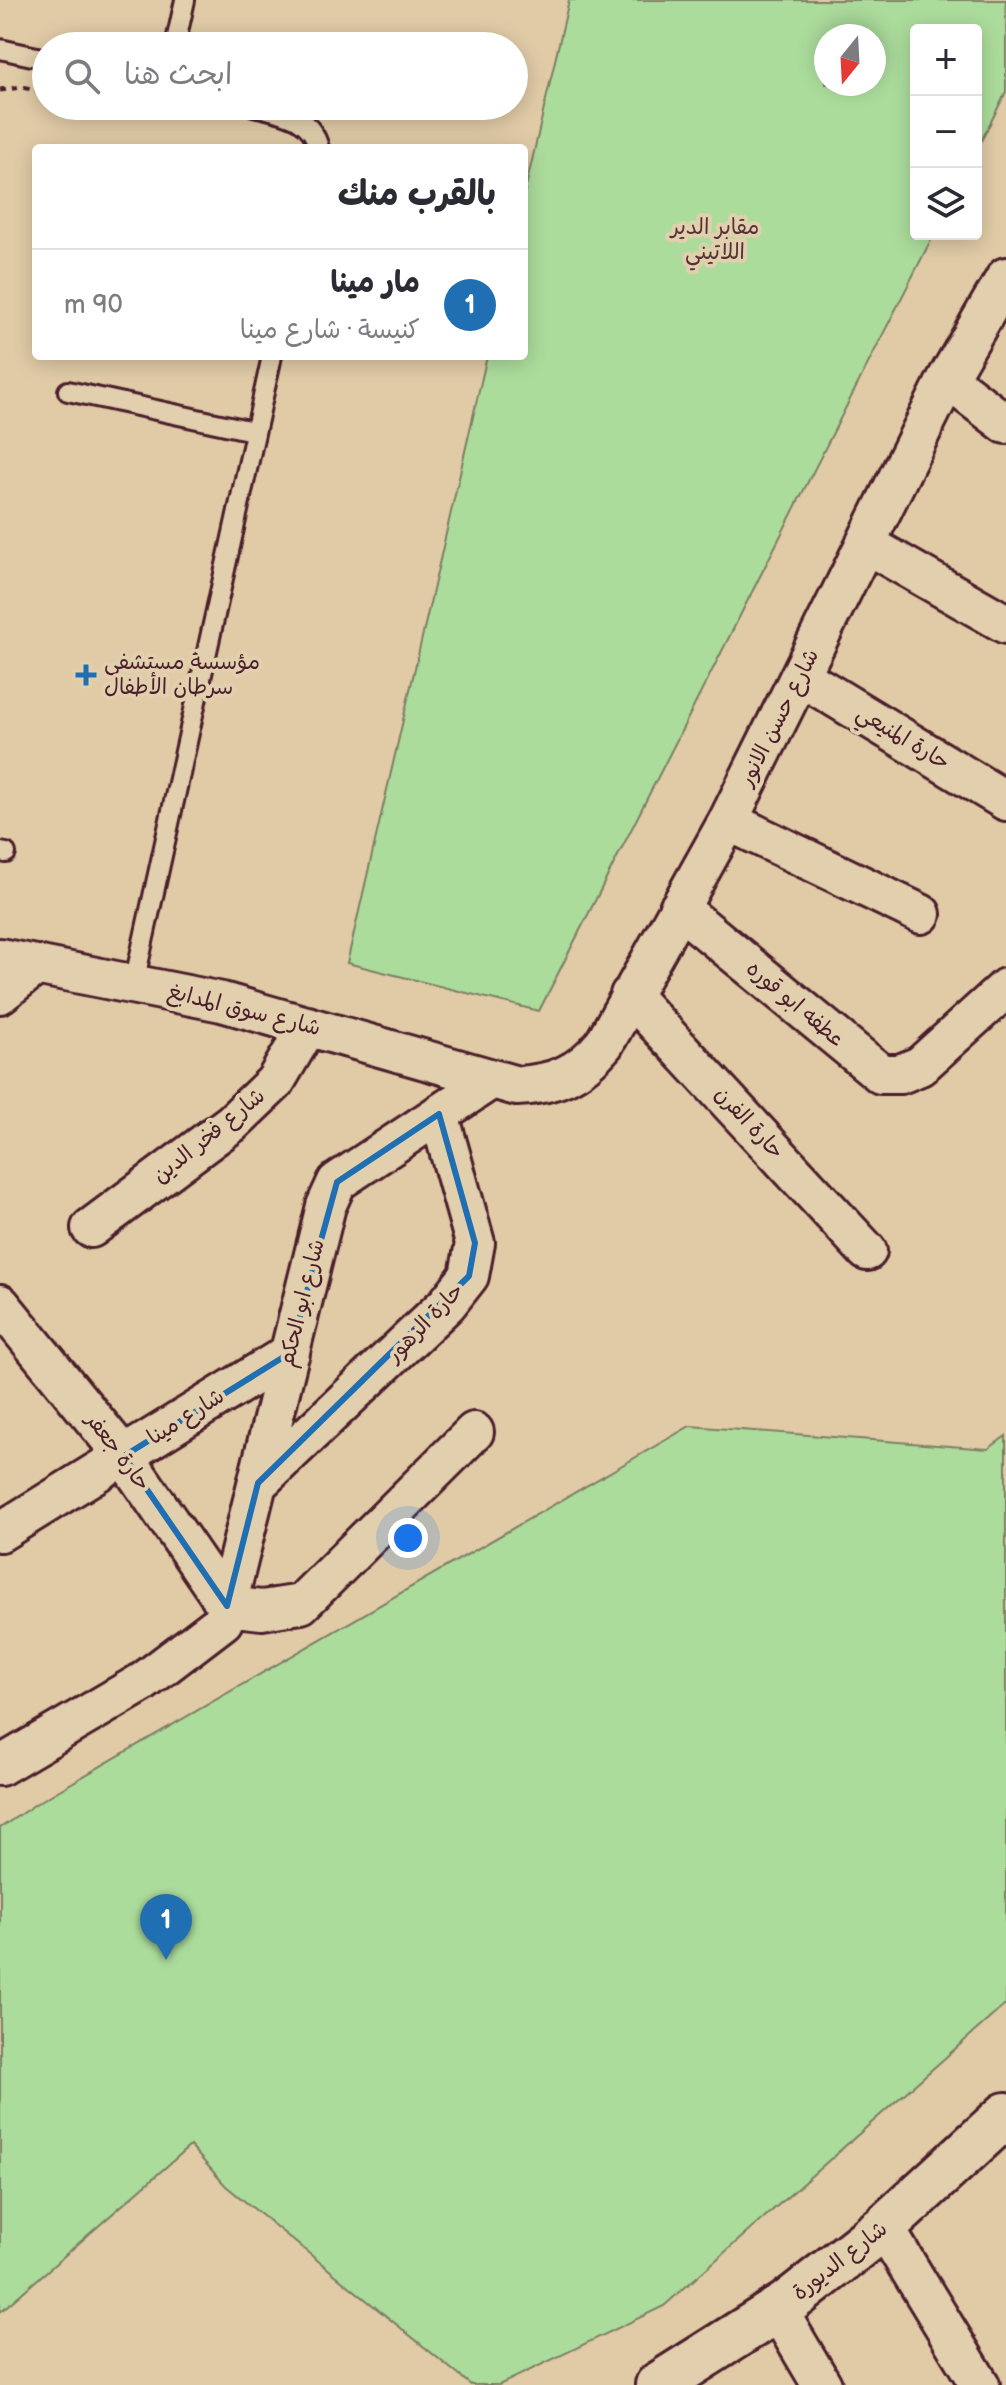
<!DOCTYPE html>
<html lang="ar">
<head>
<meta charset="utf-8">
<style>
  body { margin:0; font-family:"Balsamiq Sans","Playpen Sans Arabic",sans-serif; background:#f2f2f3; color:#2b2b33; direction:rtl }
  .controls { position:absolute; right:24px; top:24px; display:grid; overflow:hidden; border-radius:8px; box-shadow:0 4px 20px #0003 }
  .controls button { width:72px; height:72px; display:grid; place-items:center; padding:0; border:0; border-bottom:2px solid #e1e1e2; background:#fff; color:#2b2b33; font:40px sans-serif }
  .compass { position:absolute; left:814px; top:24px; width:72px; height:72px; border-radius:50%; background:#fff; box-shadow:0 4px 20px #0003; rotate:198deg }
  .you { position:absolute; left:408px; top:1538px; width:28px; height:28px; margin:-20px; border:6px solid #fff; border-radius:50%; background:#1a73e8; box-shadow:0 0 0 12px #1a73e833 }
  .badge { display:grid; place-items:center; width:52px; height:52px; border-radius:50%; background:#1f6fb2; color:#fff; font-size:26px; font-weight:700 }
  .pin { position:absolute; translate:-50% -66px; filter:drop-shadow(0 2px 4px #0008) }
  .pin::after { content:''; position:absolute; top:42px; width:28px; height:24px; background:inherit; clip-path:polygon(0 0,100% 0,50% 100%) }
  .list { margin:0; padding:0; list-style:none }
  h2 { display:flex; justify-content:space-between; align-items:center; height:104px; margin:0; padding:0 32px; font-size:34px }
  h2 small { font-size:26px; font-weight:400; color:#7c7c81 }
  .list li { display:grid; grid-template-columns:52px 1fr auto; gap:24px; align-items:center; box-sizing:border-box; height:112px; padding:0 32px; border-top:2px solid #e1e1e2 }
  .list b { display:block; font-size:30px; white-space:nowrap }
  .list p { margin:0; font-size:26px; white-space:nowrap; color:#7c7c81 }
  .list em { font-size:26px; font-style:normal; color:#7c7c81 }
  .icon { flex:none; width:44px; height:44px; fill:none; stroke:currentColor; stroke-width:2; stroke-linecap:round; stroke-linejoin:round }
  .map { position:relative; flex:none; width:1006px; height:2385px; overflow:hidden; direction:ltr }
  .search { position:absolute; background:#fff; box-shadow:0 4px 20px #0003; left:32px; top:32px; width:496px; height:88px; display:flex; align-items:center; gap:20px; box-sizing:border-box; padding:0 28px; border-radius:44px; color:#7c7c81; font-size:30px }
  .panel { position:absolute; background:#fff; box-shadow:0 4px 20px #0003; left:32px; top:144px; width:496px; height:216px; border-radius:8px; direction:rtl }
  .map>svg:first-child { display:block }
  .green { fill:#acdc9c; stroke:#7b7e64; stroke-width:2; fill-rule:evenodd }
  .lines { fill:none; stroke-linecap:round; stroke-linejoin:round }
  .lane-casing { stroke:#4a1f2b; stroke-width:24 }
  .street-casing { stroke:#4a1f2b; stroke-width:44 }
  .secondary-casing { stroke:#4a1f2b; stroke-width:50 }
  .path { stroke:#4a1f2b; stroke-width:5; stroke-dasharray:6 6; stroke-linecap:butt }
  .lane { stroke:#e1cfad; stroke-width:18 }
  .street { stroke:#e1cfad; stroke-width:38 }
  .secondary { stroke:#e1cfad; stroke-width:44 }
  .marked { fill:none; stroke:#1f6fb2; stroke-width:6; stroke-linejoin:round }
  .poi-dot { fill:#1f6fb2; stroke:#e1cfad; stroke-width:3 }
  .labels { text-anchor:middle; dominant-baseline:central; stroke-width:8; stroke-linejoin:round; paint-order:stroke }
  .park-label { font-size:22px; fill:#543236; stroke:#e1cfad }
  .poi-label { font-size:22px; fill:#4a1f2b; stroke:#e1cfad; text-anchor:start }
  .street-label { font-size:22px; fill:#4a1f2b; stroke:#e1cfad }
</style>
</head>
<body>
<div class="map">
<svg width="1006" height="2385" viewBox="0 0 1006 2385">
  <rect width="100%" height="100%" fill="#e1cba7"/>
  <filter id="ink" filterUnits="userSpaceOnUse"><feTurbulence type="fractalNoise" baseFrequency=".0125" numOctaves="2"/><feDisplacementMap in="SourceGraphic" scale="16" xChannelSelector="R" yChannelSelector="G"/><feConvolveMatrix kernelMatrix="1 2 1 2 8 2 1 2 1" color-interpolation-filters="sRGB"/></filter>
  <g filter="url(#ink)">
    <path class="green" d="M569,0H1006V92L976,151V30H916V234H934L539,1011L347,963L487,356H524V195ZM826,36H874V84H826Z
      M690,1426L988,1449L1006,1436V2004L664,2306L499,2385H471L226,2186L190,2146L0,2312V1828L37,1803Z"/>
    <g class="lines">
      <g class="lane-casing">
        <path id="lane" d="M175,46L185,0
          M0,49L46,59
          M254,106C283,113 311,116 319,148
          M68,391L253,431
          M0,852L6,853
          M134,983L272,356"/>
      </g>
      <g class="street-casing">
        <path id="street" d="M947,379L1006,424
          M866,544L1006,624
          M800,676L1006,801
          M728,821L921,914
          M679,908L881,1074H900L920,1066L1006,988
          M0,958L222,1002L517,1086C555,1084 579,1074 604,1044L728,821L947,379L1006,277
          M0,994L37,965
          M630,995L867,1251
          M91,1228L232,1123L275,1082L308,1026
          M0,1304L124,1456L227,1606
          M258,1483L447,1304L469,1276L475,1243L439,1114
          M0,1532L290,1353
          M227,1606L262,1610L301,1604L474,1432
          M0,1766L143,1682L223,1621L326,1206L337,1182L492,1079
          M884,2227L980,2385
          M777,2309L822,2385"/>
      </g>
      <g class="secondary-casing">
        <path id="secondary" d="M658,2385L786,2304L884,2227L1006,2115"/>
      </g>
      <path class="path" d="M0,90L22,87L46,92
        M111,106L120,108"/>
      <use href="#lane" class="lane"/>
      <use href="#street" class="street"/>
      <use href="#secondary" class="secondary"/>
    </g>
  </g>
  <path class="marked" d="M439,1114L475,1243L469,1276L258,1483L227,1606L124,1456L290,1353L337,1182Z"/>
  <path class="poi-dot" d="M82 663h8v8h8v8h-8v8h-8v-8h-8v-8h8z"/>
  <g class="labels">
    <g class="park-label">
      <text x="715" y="227">مقابر الدير<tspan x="715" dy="25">اللاتيني</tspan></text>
    </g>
    <g class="poi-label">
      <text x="104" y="662">مؤسسة مستشفى<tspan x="104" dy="25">سرطان الأطفال</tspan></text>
    </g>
    <g class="street-label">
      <text transform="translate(779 718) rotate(-63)">شارع حسن الانور</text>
      <text transform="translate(903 738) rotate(31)">حارة المنيعي</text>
      <text transform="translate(795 1004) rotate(40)">عطفه ابو قوره</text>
      <text transform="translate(244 1010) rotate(14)">شارع سوق المدابغ</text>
      <text transform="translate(749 1123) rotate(47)">حارة الفرن</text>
      <text transform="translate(209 1136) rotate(-39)">شارع فخر الدين</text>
      <text transform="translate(302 1303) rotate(-76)">شارع ابو الحكم</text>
      <text transform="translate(425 1323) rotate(-46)">حارة الزهور</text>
      <text transform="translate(186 1417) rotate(-32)">شارع مينا</text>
      <text transform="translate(118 1452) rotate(53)">حارة جعفر</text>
      <text transform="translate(840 2261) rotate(-38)">شارع الديورة</text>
    </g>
  </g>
</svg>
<div class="controls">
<button>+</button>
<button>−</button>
<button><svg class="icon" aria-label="layers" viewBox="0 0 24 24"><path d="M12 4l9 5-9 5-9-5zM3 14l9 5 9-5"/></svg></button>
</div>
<svg class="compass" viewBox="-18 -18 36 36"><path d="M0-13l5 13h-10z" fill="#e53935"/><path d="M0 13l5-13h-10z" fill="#7c7c81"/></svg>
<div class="you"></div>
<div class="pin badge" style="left:166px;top:1960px">1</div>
<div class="search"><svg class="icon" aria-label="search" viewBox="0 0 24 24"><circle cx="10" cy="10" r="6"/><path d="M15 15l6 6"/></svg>ابحث هنا</div>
<section class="panel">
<h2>بالقرب منك<small></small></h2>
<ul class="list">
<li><span class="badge">1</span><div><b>مار مينا</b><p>كنيسة · شارع مينا</p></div><em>90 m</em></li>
</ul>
</section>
</div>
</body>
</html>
